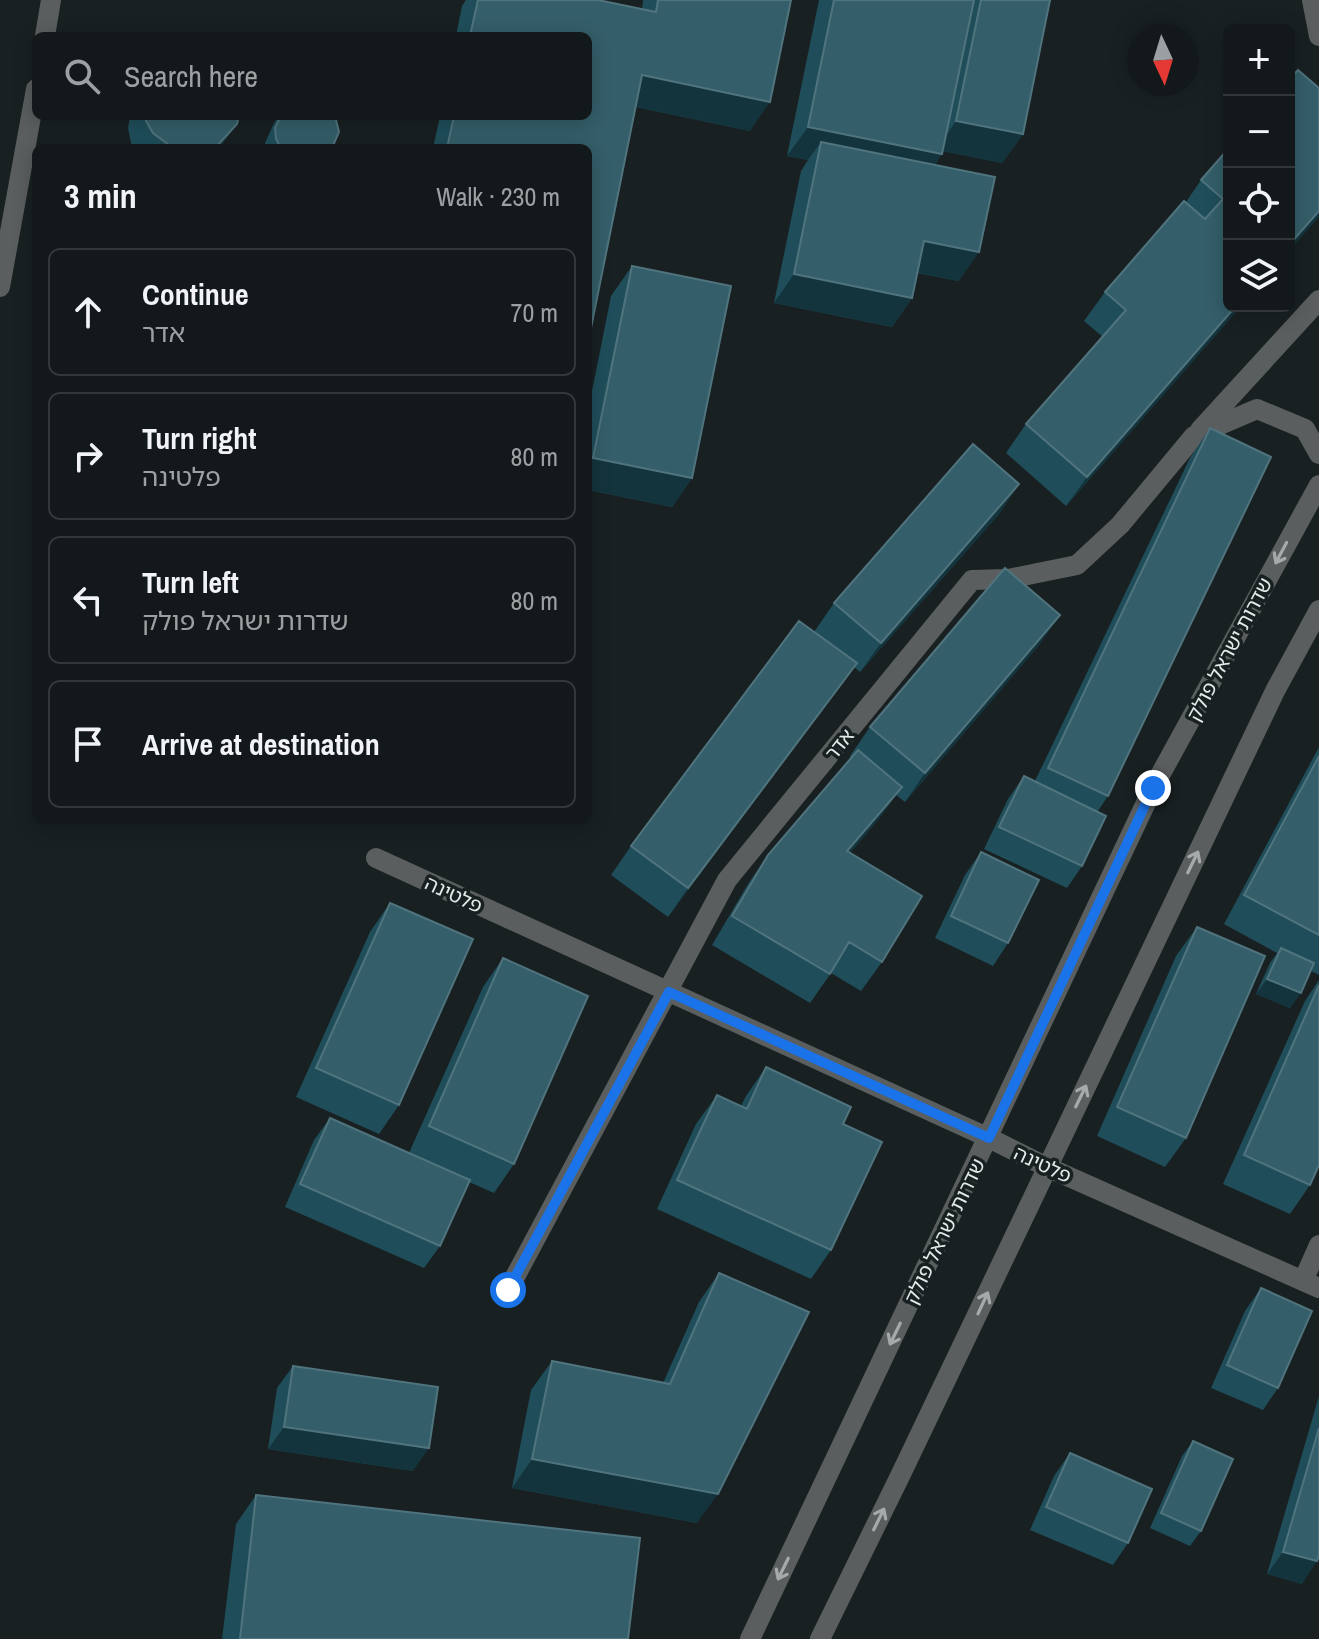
<!DOCTYPE html>
<html lang="en">
<head>
<meta charset="utf-8">
<style>
  body { margin:0; font-family:"Archivo Narrow","Noto Sans Hebrew",sans-serif; background:#202527; color:#f1f3f6 }
  .controls { position:absolute; right:24px; top:24px; display:grid; overflow:hidden; border-radius:12px; box-shadow:0 4px 20px #0003 }
  .controls button { width:72px; height:72px; display:grid; place-items:center; padding:0; border:0; border-bottom:2px solid #323739; background:#13181a; color:#f1f3f6; font:40px sans-serif }
  .compass { position:absolute; left:1127px; top:24px; width:72px; height:72px; border-radius:50%; background:#13181a; box-shadow:0 4px 20px #0003; rotate:176deg }
  .stop { position:absolute; width:24px; height:24px; margin:-18px; border:6px solid #1a73e8; border-radius:50%; background:#fff }
  .stop.end { background:#1a73e8; border-color:#fff; box-shadow:0 2px 8px #0008 }
  .list { margin:0; padding:0; list-style:none }
  h2 { display:flex; justify-content:space-between; align-items:center; height:104px; margin:0; padding:0 32px; font-size:34px }
  h2 small { font-size:26px; font-weight:400; color:#9da0a2 }
  .list li { display:grid; grid-template-columns:52px 1fr auto; gap:24px; align-items:center; box-sizing:border-box; height:128px; margin:0 16px 16px; padding:0 16px; border:2px solid #323739; border-radius:12px }
  .list b { display:block; font-size:30px; white-space:nowrap }
  .list p { margin:0; font-size:26px; white-space:nowrap; color:#9da0a2 }
  .list em { font-size:26px; font-style:normal; color:#9da0a2 }
  .icon { flex:none; width:44px; height:44px; fill:none; stroke:currentColor; stroke-width:2; stroke-linecap:round; stroke-linejoin:round }
  .map { position:relative; flex:none; width:1319px; height:1639px; overflow:hidden }
  .search { position:absolute; background:#13181a; box-shadow:0 4px 20px #0003; left:32px; top:32px; width:560px; height:88px; display:flex; align-items:center; gap:20px; box-sizing:border-box; padding:0 28px; border-radius:12px; color:#9da0a2; font-size:30px }
  .panel { position:absolute; background:#13181a; box-shadow:0 4px 20px #0003; left:32px; top:144px; width:560px; height:680px; border-radius:12px }
  .map>svg:first-child { display:block }
  .lines { fill:none; stroke-linecap:round; stroke-linejoin:round }
  .minor { stroke:#5a5e5f; stroke-width:20 }
  .wall { fill:#1f4e5a }
  .shaded-wall { fill:#14343d }
  .building { fill:#345e69; stroke:#50747e; stroke-width:2 }
  .oneway { stroke:#a6aaab }
  .route { stroke:#1a73e8; stroke-width:10 }
  .labels { text-anchor:middle; dominant-baseline:central; stroke-width:7; stroke-linejoin:round; paint-order:stroke }
  .street-label { font-size:20px; fill:#e4e9ea; stroke:#192022 }
</style>
</head>
<body>
<div class="map">
<svg width="1319" height="1639" viewBox="0 0 1319 1639">
  <rect width="100%" height="100%" fill="#192022"/>
  <g class="lines">
    <path class="minor" d="M1312,0L1319,36
      M45,36L51,0
      M0,287L36,89
      M1200,430L1319,300
      M376,858L989,1138L1047,1167L1319,1288
      M1303,1281L1319,1245
      M508,1290L727,880L972,580L1008,579L1077,565L1120,525L1194,436L1257,409L1305,429L1319,454
      M750,1639L1153,788L1319,485
      M820,1639L901,1474L1275,691L1319,610"/>
  </g>
  <path class="wall" d="M466,0H598L642,9L643,0H791L750,131L636,107L590,333L588,335V148H433L440,116H588V36H456L462,6Z
    M819,0H1050L1023,134L1002,163L943,151L935,165L959,281L917,273L912,298L892,327L774,303L801,171L808,160L787,156Z
    M130,116H239L237,124L219,148H133L131,143L128,128Z
    M279,116H335L332,148H265V143L274,123Z
    M1229,148V306H1241L1066,506L1006,453L1026,424L1103,337L1084,321L1105,292L1186,202L1201,180Z
    M632,266L692,478L672,507L588,490V411L611,296Z
    M1210,428L1108,796L1098,811L1082,866L1067,888L984,849L1008,799L1024,776L1035,781L1190,458Z
    M1019,484L999,514L860,672L854,667L668,917L611,875L631,846L814,632L834,603Z
    M1040,644L905,802L896,795L881,816L850,853L882,962L861,991L831,973L810,1003L712,945L748,884L768,855L851,758L850,756L870,727Z
    M1319,747V975L1311,971L1290,1008L1256,994L1270,963L1277,953L1224,924Z
    M981,852L1008,943L993,966L935,938L965,875Z
    M390,903L399,1105L379,1134L296,1097L370,932Z
    M1197,927L1186,1138L1165,1167L1097,1136L1176,956Z
    M503,958L514,1164L494,1193L469,1182L440,1246L424,1268L285,1207L314,1140L330,1118L409,1153L483,987Z
    M1319,980V1165L1310,1185L1290,1214L1223,1184L1305,1001Z
    M766,1067L843,1124L831,1250L811,1279L657,1209L696,1124L717,1095L741,1106L746,1096Z
    M719,1273L697,1523L512,1488L531,1390L552,1361L663,1383L699,1302Z
    M1261,1288L1278,1388L1263,1410L1211,1388L1245,1311Z
    M293,1366L413,1471L268,1449L277,1388Z
    M1319,1396V1555L1302,1584L1267,1574Z
    M1193,1441L1201,1531L1190,1546L1150,1528L1182,1456Z
    M1070,1453L1128,1543L1113,1565L1030,1530L1054,1476Z
    M256,1495L628,1639H222L236,1524Z"/>
  <path class="shaded-wall" d="M642,75L770,102L750,131L622,104Z
    M956,121L1023,134L1002,163L936,150Z
    M237,124L219,148H212Z
    M808,127L942,154L922,183L821,142L808,160L787,156Z
    M1319,211V217L1289,251V245Z
    M924,241L979,252L959,281L904,270Z
    M794,274L912,298L892,327L774,303Z
    M1236,306H1241L1066,506L1087,477Z
    M593,458L692,478L672,507L588,490V465Z
    M1019,484L999,514L860,672L881,643Z
    M1060,615L1040,644L905,802L925,773Z
    M857,663L836,692L668,917L688,888Z
    M902,787L881,816L827,880L847,851Z
    M1267,979L1301,993L1290,1008L1256,994Z
    M284,1427L429,1448L413,1471L268,1449Z
    M532,1459L718,1494L697,1523L512,1488Z
    M1283,1552L1317,1561L1302,1584L1267,1574Z"/>
  <path class="building" d="M478,0H598L656,12L658,0H791L770,102L642,75L590,333L588,332V148H447L454,116H588V36H470Z
    M834,0H974L942,154L808,127Z
    M981,0H1050L1023,134L956,121Z
    M1298,70L1319,88V211L1289,245V80Z
    M146,116H239L237,124L218,145L212,148H173L153,133L146,121Z
    M281,116H335L339,132L332,148H281L276,139L275,128Z
    M821,142L995,177L979,252L924,241L912,298L794,274Z
    M1229,148V306H1236L1087,477L1026,424L1126,310L1105,292L1184,201L1205,219L1223,199L1201,180Z
    M632,266L731,286L692,478L593,458Z
    M1210,428L1271,457L1108,796L1048,768Z
    M973,444L1019,484L881,643L834,603Z
    M1005,568L1060,615L925,773L870,727Z
    M799,621L857,663L688,888L631,846Z
    M858,750L902,787L847,851L922,896L882,962L849,942L830,974L732,916L768,855Z
    M1319,756V935L1244,895Z
    M1024,776L1106,816L1082,866L999,827Z
    M981,852L1039,880L1008,943L951,916Z
    M390,903L473,939L399,1105L316,1068Z
    M1197,927L1265,956L1186,1138L1117,1107Z
    M1281,948L1314,963L1301,993L1267,979Z
    M503,958L588,996L514,1164L429,1126Z
    M1319,985V1165L1310,1185L1244,1155Z
    M766,1067L851,1107L843,1124L882,1142L831,1250L677,1180L717,1095L747,1109Z
    M330,1118L470,1180L440,1246L300,1184Z
    M719,1273L809,1312L718,1494L532,1459L552,1361L670,1384Z
    M1261,1288L1312,1311L1278,1388L1227,1365Z
    M293,1366L438,1387L429,1448L284,1427Z
    M1319,1428V1555L1317,1561L1283,1552Z
    M1193,1441L1233,1459L1201,1531L1161,1513Z
    M1070,1453L1152,1489L1128,1543L1046,1507Z
    M256,1495L640,1538L628,1639H240Z"/>
  <defs><path id="oneway-shaft" d="M-6 0H5M1.5-3L5.5 0L1.5 3" fill="none" stroke-width="1.6" stroke-linecap="round" stroke-linejoin="round" transform="scale(2)"/></defs>
  <g class="oneway">
    <use href="#oneway-shaft" transform="translate(1281 553) rotate(118)"/>
    <use href="#oneway-shaft" transform="translate(1193 862) rotate(-64)"/>
    <use href="#oneway-shaft" transform="translate(1081 1096) rotate(-64)"/>
    <use href="#oneway-shaft" transform="translate(983 1303) rotate(-65)"/>
    <use href="#oneway-shaft" transform="translate(895 1334) rotate(116)"/>
    <use href="#oneway-shaft" transform="translate(879 1519) rotate(-64)"/>
    <use href="#oneway-shaft" transform="translate(783 1569) rotate(116)"/>
  </g>
  <g class="lines">
    <path class="route" d="M508,1290L669,992L989,1138L1153,788"/>
  </g>
  <g class="labels">
    <g class="street-label">
      <text transform="translate(1229 649) rotate(-62)">שדרות ישראל פולק</text>
      <text transform="translate(839 744) rotate(-51)">אדר</text>
      <text transform="translate(454 894) rotate(25)">פלטינה</text>
      <text transform="translate(1043 1164) rotate(25)">פלטינה</text>
      <text transform="translate(944 1231) rotate(-64)">שדרות ישראל פולק</text>
    </g>
  </g>
</svg>
<div class="controls">
<button>+</button>
<button>−</button>
<button><svg class="icon" aria-label="locate" viewBox="0 0 24 24"><circle cx="12" cy="12" r="6"/><path d="M12 2v4M12 18v4M2 12h4M18 12h4"/></svg></button>
<button><svg class="icon" aria-label="layers" viewBox="0 0 24 24"><path d="M12 4l9 5-9 5-9-5zM3 14l9 5 9-5"/></svg></button>
</div>
<svg class="compass" viewBox="-18 -18 36 36"><path d="M0-13l5 13h-10z" fill="#e53935"/><path d="M0 13l5-13h-10z" fill="#9da0a2"/></svg>
<div class="stop" style="left:508px;top:1290px"></div>
<div class="stop end" style="left:1153px;top:788px"></div>
<div class="search"><svg class="icon" aria-label="search" viewBox="0 0 24 24"><circle cx="10" cy="10" r="6"/><path d="M15 15l6 6"/></svg>Search here</div>
<section class="panel">
<h2>3 min<small>Walk · 230 m</small></h2>
<ul class="list">
<li><svg class="icon" aria-label="ahead" viewBox="0 0 24 24"><path d="M12 20V5M6 11l6-6 6 6"/></svg><div><b>Continue</b><p>אדר</p></div><em>70 m</em></li>
<li><svg class="icon" aria-label="right" viewBox="0 0 24 24"><path d="M7 20v-9h11M14 6l5 5-5 5"/></svg><div><b>Turn right</b><p>פלטינה</p></div><em>80 m</em></li>
<li><svg class="icon" aria-label="left" viewBox="0 0 24 24"><path d="M17 20v-9H6M10 6l-5 5 5 5"/></svg><div><b>Turn left</b><p>שדרות ישראל פולק</p></div><em>80 m</em></li>
<li><svg class="icon" aria-label="arrive" viewBox="0 0 24 24"><path d="M6 21V4h12l-3 4 3 4H6"/></svg><div><b>Arrive at destination</b></div></li>
</ul>
</section>
</div>
</body>
</html>
